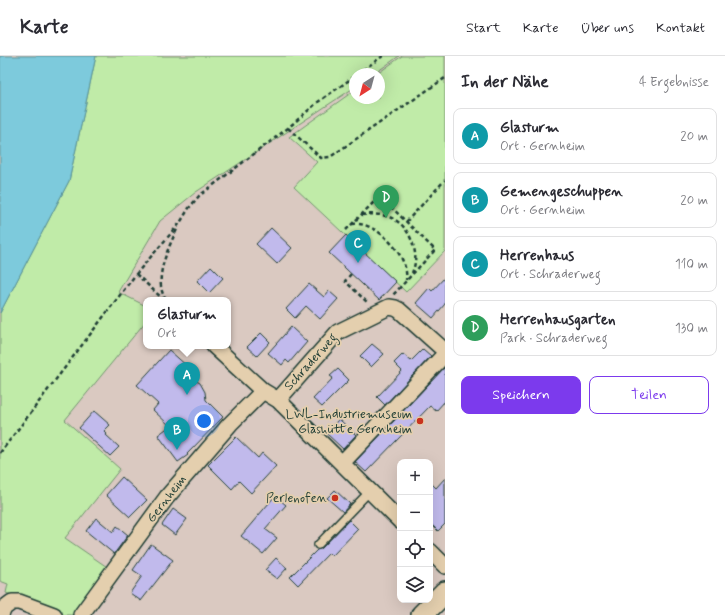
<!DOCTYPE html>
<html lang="de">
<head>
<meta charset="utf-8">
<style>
  body { margin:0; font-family:Mynerve,sans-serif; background:#f2f2f3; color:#2b2b33 }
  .controls { position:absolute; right:12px; bottom:12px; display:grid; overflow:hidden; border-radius:8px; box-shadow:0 4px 16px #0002 }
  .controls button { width:36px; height:36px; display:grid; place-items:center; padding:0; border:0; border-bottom:1px solid #e1e1e2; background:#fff; color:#2b2b33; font:20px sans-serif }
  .compass { position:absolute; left:349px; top:12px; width:36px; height:36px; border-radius:50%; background:#fff; box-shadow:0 4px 16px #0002; rotate:216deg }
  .you { position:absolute; left:204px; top:365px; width:14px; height:14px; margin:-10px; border:3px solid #fff; border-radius:50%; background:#1a73e8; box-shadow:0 0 0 6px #1a73e833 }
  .badge { display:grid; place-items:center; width:26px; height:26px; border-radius:50%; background:#7c3aed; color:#fff; font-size:13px; font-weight:700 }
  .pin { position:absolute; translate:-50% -33px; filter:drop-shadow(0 1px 2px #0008) }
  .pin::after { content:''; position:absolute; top:21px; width:14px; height:12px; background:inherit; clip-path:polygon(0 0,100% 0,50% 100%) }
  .popup { position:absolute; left:143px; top:241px; width:88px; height:52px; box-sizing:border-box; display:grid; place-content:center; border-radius:8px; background:#fff; filter:drop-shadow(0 1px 3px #0005); font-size:13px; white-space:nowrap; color:#7c7c81 }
  .popup b { font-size:15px; color:#2b2b33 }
  .popup::after { content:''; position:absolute; left:50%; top:100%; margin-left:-8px; border:8px solid transparent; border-top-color:#fff }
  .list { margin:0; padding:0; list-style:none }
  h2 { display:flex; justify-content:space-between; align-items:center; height:52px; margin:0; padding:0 16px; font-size:17px }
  h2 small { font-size:13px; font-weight:400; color:#7c7c81 }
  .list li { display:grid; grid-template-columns:26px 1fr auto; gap:12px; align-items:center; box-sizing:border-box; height:56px; margin:0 8px 8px; padding:0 8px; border:1px solid #e1e1e2; border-radius:8px }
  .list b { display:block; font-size:15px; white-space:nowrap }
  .list p { margin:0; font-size:13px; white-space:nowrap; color:#7c7c81 }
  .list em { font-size:13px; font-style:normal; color:#7c7c81 }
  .actions { display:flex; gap:8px; padding:12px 16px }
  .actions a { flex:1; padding:9px 0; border:1px solid #7c3aed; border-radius:8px; text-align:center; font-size:14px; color:#7c3aed }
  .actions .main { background:#7c3aed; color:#fff }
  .icon { flex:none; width:22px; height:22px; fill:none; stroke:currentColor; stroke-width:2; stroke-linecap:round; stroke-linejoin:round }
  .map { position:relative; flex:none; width:445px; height:559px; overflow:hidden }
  header { display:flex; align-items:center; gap:24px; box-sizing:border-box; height:56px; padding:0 20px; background:#fff; border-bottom:1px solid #e1e1e2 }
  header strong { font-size:19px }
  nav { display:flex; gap:22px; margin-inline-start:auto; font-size:14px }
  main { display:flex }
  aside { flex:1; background:#fff }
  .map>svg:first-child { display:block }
  .green { fill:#c0eba8; stroke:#70946e }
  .water { fill:#7dcadc; stroke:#579299 }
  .building { fill:#c1baec; stroke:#1f3d34 }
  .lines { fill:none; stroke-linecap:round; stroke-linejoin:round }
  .lane-casing { stroke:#1f3d34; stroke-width:10 }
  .street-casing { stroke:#1f3d34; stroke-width:18 }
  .secondary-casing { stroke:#1f3d34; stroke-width:24 }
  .path { stroke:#1f3d34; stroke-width:2.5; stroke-dasharray:4 3; stroke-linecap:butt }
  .lane { stroke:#e4cfae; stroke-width:7 }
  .street { stroke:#e4cfae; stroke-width:15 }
  .secondary { stroke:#e4cfae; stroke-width:21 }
  .poi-dot { fill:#c8321e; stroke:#e4cfae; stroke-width:1.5 }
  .labels { text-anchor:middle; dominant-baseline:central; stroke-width:3.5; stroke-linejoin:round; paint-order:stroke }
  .street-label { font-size:13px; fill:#1f3d34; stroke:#e4cfae }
  .poi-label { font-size:13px; fill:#1f3d34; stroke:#e4cfae; text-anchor:end }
</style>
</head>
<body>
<header>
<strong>Karte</strong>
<nav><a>Start</a><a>Karte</a><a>Über uns</a><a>Kontakt</a></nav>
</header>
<main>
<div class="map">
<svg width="445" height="559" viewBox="0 0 445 559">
  <rect width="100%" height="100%" fill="#dac9c1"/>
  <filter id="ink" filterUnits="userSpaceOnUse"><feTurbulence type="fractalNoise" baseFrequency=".025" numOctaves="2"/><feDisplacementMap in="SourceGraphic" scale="8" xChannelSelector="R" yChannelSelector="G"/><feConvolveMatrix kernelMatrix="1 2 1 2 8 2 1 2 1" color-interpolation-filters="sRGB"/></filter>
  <g filter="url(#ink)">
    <path class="green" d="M96,0H399L374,18H355V31L196,136L160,165L118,236L146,250V265L65,364L120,413L65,482L110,513L77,559H63L6,537L8,528L0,525V257L69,125Z
      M402,0H445V195L406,236L294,131L317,106L289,81L355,34V42H379V18H377Z"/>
    <path class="water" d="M0,0H96L69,125L0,257Z"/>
    <path class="building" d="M271,172L292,192L277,208L256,188Z
      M346,179L396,226L379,244L329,197Z
      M211,210L223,222L209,237L197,225Z
      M445,221V248L433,262L416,247L429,232L432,235Z
      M309,228L324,241L329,235L338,243L320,263L306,250L295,262L286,253Z
      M291,271L307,286L289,307L286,304L282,309L268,297Z
      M261,277L270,286L257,300L247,291Z
      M372,288L384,298L371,311L360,300Z
      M423,293L431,300L385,349L377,341L402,315L394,307L403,298L411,305Z
      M169,294L188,311L182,317L200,327L205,336L206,344L223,361L187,398L188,399L178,406L158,379L170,370L153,354L158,348L137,329Z
      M444,312L445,313V345L436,355L430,350L366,416L355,406Z
      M338,313L349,324L322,351L313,343L333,322L330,320Z
      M94,355L110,369L104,375L107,378L106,379L119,391L110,400L79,372Z
      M339,363L356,379L343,393L326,377Z
      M236,381L258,402L262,397L276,410L251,437L239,425L232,433L208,409Z
      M122,421L147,444L130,461L106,439Z
      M445,422V468L438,475L430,467V426L436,432Z
      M335,434L350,448L343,456L327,442Z
      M275,440L286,449L265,473L277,482L263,498L241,480Z
      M173,453L187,463L175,479L162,469Z
      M96,462L113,476L117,470L128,479L114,498L86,475Z
      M349,464L358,473L332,500L329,497L298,529L290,521L317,494L322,492Z
      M151,488L173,504L141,545L130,537L142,520L133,514Z
      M276,502L287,512L277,523L265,514Z"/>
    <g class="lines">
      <g class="lane-casing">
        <path id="lane" d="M318,489L370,435"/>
      </g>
      <g class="street-casing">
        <path id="street" d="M214,290L263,335L278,344L400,465
          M278,344L338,276L389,251L395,252L399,254L445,295
          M342,407L445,298
          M430,495L445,510
          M1,559L4,552L12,546H19L54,559
          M81,559L167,441L230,368L263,335"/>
      </g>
      <g class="secondary-casing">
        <path id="secondary" d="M422,559L445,536"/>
      </g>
      <path class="path" d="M357,18L383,0
        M288,72L321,102L330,101L445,22
        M362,159C384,156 402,162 411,183C416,195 417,205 412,217
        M406,166L445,124
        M352,168C376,164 410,200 406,224
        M346,174L380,140L435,194L393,239
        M136,218L164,244
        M351,218L345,225L368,247
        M166,244C152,223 169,191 178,171
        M0,397L136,218L180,167L189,152L199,140L288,72L318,46L355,20"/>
      <use href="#lane" class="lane"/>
      <use href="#street" class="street"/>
      <use href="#secondary" class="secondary"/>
    </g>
  </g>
  <g class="poi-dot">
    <circle cx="420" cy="365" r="4"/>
    <circle cx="335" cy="442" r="4"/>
  </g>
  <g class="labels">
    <g class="street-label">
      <text transform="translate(311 306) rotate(-48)">Schraderweg</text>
      <text transform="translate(167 443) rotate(-52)">Gernheim</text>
    </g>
    <g class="poi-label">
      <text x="412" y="358">LWL-Industriemuseum<tspan x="412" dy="15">Glashütte Gernheim</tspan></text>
      <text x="327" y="442">Perlenofen</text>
    </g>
  </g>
</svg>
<div class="controls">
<button>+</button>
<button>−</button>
<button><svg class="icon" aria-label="locate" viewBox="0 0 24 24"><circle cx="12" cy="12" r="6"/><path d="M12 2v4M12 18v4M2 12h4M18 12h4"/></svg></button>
<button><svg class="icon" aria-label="layers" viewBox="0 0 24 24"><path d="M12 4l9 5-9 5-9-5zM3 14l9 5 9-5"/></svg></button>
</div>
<svg class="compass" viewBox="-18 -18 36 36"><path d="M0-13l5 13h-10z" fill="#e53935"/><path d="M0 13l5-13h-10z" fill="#7c7c81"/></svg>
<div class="you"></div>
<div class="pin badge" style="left:187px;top:339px;background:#0f9aa8">A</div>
<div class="popup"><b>Glasturm</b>Ort</div>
<div class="pin badge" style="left:177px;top:394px;background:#0f9aa8">B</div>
<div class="pin badge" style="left:358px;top:207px;background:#0f9aa8">C</div>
<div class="pin badge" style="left:386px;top:162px;background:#2e9e5b">D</div>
</div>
<aside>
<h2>In der Nähe<small>4 Ergebnisse</small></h2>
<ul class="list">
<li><span class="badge" style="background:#0f9aa8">A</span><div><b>Glasturm</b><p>Ort · Gernheim</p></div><em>20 m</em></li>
<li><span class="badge" style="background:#0f9aa8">B</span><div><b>Gemengeschuppen</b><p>Ort · Gernheim</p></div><em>20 m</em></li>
<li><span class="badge" style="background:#0f9aa8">C</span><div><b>Herrenhaus</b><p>Ort · Schraderweg</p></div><em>110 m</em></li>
<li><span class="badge" style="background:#2e9e5b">D</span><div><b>Herrenhausgarten</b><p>Park · Schraderweg</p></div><em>130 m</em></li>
</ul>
<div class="actions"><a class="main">Speichern</a><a>Teilen</a></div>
</aside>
</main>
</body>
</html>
